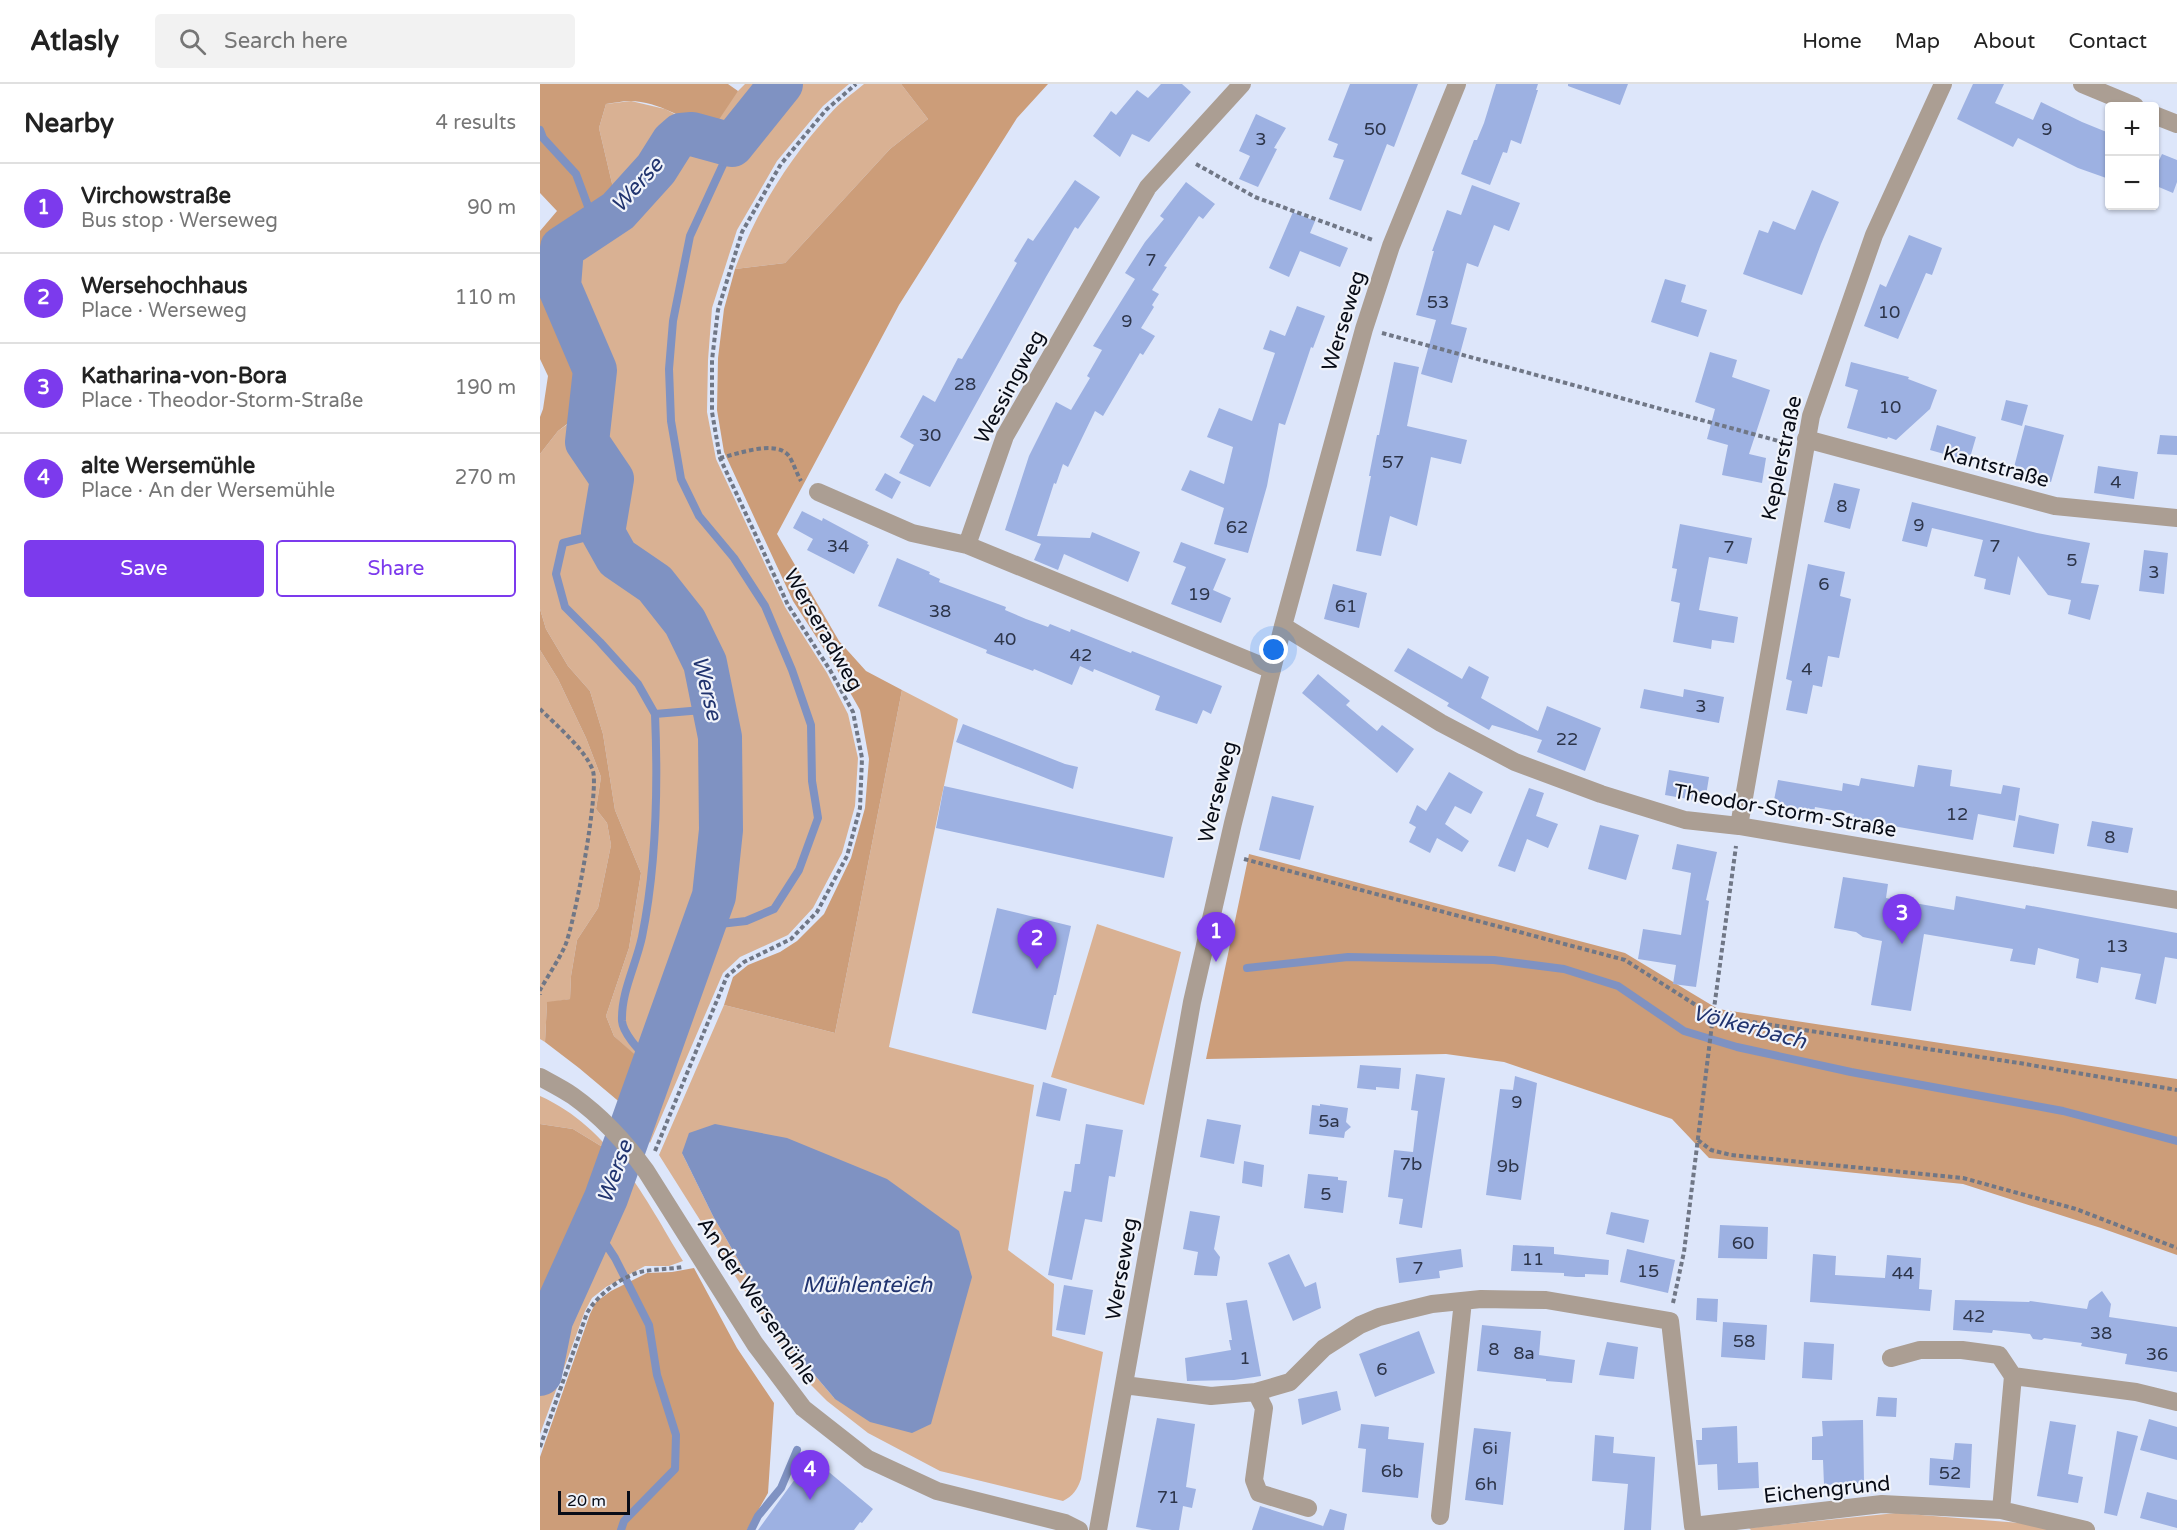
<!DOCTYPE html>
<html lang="en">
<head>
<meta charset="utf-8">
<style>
  body { margin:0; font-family:"Varela Round",sans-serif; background:#f2f2f2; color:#222 }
  .controls { position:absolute; right:18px; top:18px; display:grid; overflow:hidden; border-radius:6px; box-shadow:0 2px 4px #0004 }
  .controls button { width:54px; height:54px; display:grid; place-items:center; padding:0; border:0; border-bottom:2px solid #e0e0e0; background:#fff; color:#222; font:30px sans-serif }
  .scale { position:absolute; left:18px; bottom:15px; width:72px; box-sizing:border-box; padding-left:6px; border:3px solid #080c17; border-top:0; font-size:16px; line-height:21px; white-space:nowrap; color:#080c17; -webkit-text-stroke:4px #f0f3fa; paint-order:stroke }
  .you { position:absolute; left:734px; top:566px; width:21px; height:21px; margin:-15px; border:4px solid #fff; border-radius:50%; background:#1a73e8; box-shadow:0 0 0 9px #1a73e833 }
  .badge { display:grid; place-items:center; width:39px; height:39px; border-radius:50%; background:#7c3aed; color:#fff; font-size:20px; font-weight:700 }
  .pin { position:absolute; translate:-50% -50px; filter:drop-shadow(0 2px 3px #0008) }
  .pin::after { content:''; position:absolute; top:32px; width:21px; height:18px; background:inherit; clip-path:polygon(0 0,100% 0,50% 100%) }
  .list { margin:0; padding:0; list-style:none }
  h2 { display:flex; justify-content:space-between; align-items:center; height:78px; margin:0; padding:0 24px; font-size:26px }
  h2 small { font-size:20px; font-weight:400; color:#767676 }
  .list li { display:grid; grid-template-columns:39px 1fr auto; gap:18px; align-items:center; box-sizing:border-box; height:90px; padding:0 24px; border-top:2px solid #e0e0e0 }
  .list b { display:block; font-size:22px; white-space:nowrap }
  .list p { margin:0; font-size:20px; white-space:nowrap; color:#767676 }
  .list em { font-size:20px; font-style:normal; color:#767676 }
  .actions { display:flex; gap:12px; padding:18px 24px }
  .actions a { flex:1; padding:14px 0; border:2px solid #7c3aed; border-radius:6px; text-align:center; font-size:21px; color:#7c3aed }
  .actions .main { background:#7c3aed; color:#fff }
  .icon { flex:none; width:33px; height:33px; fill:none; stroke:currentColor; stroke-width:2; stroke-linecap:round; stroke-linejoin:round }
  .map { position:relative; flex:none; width:1637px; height:1446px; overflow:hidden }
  header { display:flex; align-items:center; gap:36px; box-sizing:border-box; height:84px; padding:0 30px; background:#fff; border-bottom:2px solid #e0e0e0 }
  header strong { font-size:28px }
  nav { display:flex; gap:33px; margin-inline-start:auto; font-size:21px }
  .search { width:420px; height:54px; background:#f2f2f2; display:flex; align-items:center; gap:15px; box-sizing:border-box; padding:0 21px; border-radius:6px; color:#767676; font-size:22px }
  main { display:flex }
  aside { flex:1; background:#fff }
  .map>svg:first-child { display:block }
  .green { fill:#d9b193; fill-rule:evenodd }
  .forest { fill:#cc9d79 }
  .water { fill:#7f92c2 }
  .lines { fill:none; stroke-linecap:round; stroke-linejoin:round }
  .stream { stroke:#7f92c2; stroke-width:8 }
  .river { stroke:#7f92c2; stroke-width:44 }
  .building { fill:#9db1e2 }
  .path { stroke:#707786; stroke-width:4; stroke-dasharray:4.5 3; stroke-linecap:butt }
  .minor { stroke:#ab9e93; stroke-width:18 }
  .labels { text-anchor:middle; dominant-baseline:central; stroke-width:4.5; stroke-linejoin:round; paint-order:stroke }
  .number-label { font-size:18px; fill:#2d354a }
  .street-label { font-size:21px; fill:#080c17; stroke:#f0f3fa }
  .water-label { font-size:22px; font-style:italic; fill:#21346f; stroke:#f0f3fa }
</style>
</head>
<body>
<header>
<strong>Atlasly</strong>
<div class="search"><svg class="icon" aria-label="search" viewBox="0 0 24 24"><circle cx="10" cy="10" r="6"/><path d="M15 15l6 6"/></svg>Search here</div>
<nav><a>Home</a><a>Map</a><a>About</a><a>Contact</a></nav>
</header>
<main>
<aside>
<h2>Nearby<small>4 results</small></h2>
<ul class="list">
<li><span class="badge">1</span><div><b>Virchowstraße</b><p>Bus stop · Werseweg</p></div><em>90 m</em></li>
<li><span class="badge">2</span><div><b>Wersehochhaus</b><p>Place · Werseweg</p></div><em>110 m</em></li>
<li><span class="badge">3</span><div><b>Katharina-von-Bora</b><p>Place · Theodor-Storm-Straße</p></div><em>190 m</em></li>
<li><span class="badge">4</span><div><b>alte Wersemühle</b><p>Place · An der Wersemühle</p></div><em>270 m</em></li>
</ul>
<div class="actions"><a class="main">Save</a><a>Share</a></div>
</aside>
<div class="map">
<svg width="1637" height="1446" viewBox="0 0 1637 1446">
  <rect width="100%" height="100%" fill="#dde6fa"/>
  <path class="green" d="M205,0H309L283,22L237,77L197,146L172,224L168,276L167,328L176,375L245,523L287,589L308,630L318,674L315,722L302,769L273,824L248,851L200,873L183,889L110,1059L89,1026L101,989V977L74,952L66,932L89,864L101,789L75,726L63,650L50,607L28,582L6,545L0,525V370L18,347L32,337L21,226L7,192L11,169L31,145L68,120L74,108L59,44L66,20L91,17L125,25L150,38L198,7Z
    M324,0H361L388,35L350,65L245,179L195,185C216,128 248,76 289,31C299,19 312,10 324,0Z
    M0,566L18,595L46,654L61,693L56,725L67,739L71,761L58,824L37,856L31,892L30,915L7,919L5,958L0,955Z
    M362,606L418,635L349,963L494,1001L468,1166L514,1200L512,1252L563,1268L541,1395C537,1406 533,1412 523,1417L400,1387L328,1349L287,1317L252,1282L119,1071L184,921L295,949ZM142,1069L295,1315L244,1255L173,1132Z
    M557,840L641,868L604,1021L511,993Z
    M0,1012C71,1044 105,1114 143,1177L129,1182H105L66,1203L52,1214L45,1227L0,1350V1221L46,1123L54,1099L67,1088L74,1070L33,1045L0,1040Z
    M1356,1429L1480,1439L1517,1446H1211L1209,1444Z"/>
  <path class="forest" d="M0,0H188L198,7L172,46C146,37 119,17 90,17C82,17 74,19 66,20L59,44L74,108L68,120L31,145L11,169L7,192L45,280L49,302L40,338L31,337L18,347L0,370V333L3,325L8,292L0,275V147L17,127L0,109Z
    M361,0H508L477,34L359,221L237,450L299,557L326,587L362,606L295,949L184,921L193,893L208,881L240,868L257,857L284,830L311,774L325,724L329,675L320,626L295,582L253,517L184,368L177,326L178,274L184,225L195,185L245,179L350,65L388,35Z
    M0,525L6,545L28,582L50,607L63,650L75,726L101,789L89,864L66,932L74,952L101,976V989L89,1026L39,984L5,958L7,918L30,915L31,892L37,856L58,824L71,761L67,739L56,725L61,693L46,654L18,595L0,566Z
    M709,770L1085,869L1178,925L1637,995V1171L1561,1144L1423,1100L1169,1074L1132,1035L964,978L906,970L666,975Z
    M0,1040L33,1045L74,1070L67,1088L54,1099L46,1123L0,1221Z
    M154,1184L197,1264L234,1319L228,1409L207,1446H0V1373L50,1230L56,1218L71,1207L107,1189L132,1188Z"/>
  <path class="water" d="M175,1040L247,1054L347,1095L419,1147L432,1193L391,1340L372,1349L330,1338L295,1315L244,1255L173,1132L142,1069L149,1049Z"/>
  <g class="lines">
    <path class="stream" d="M0,46L3,54L36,90L55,141
      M63,449L23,459L16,490L25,523L60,558L98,600L115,630L174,625
      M163,842L206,837L234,825L259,786L278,734L272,697L271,641L252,586L225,522L194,474L159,432L141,395L131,337L129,285L133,237L150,152L192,61
      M707,884L808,873L954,876L1024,885L1078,902L1144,947L1197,963L1311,988L1523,1027L1637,1057
      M113,981C104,971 83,951 82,937C81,908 96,881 102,853C116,784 118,700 115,630
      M54,1142L75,1174L109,1241L117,1291L136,1351L135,1385L84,1437L81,1446
      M211,1446L218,1432L241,1404L257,1366"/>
    <path class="river" d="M0,1290L11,1236L66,1114L174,812L181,746L180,653L165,579L145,538L115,500L77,474L63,449L72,395L47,358L55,286L19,202L22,164L78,127L116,85L133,58L141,51L152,50L192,61L241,0"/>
  </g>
  <path class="building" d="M621,0H642L651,8L609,58L592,50L580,73L553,52L571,27L576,31L597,6L608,14Z
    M810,0H878L854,63L847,60L821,127L789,115L804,76L793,73L798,60L788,56Z
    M956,0H998L996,6H998L981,60L971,56L967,69L963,68L950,101L921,90L934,56H937L944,39Z
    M1028,0H1088L1080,21L1028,2Z
    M1433,0H1464L1455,19L1493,36L1501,18L1542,38L1569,49V95L1538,84L1478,54L1473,63L1417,35Z
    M716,30L746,44L734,64L737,65L718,103L699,95L710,72L699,67Z
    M1622,70L1637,76V98L1633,109L1614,101V87Z
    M535,96L560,113L538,145L535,143L506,193L390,403L359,389L374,361L360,353L383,311L395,318L418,274L422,275L477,179L474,177L488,154L493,157Z
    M646,98L675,120L663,135L659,132L624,182L627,183L612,206L619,210L612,221L614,223L601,244L615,252L603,271L600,269L563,332L555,327L528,383L523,380L516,400L514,399L497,452L550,454L552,448L600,468L588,498L524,470L518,486L494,476L501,460L465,446L489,372L516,318L531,326L550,294L547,292L562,266L553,262L595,195L585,189L605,158L624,135L620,132Z
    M932,101L980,119L969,147L954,141L938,183L927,179L911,240L927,244L912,299L881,290L896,236L876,231L894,167H892L907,126L921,131Z
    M1272,106L1299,118L1281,160L1262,211L1203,190L1219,146L1228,149L1233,137L1255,146Z
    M753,128L775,137L770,149L808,164L800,183L760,167L749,193L729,184Z
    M1369,151L1402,164L1392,191L1386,189L1358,255L1324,242L1340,200L1346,203Z
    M1125,195L1146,201L1141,218L1167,226L1158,253L1111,238Z
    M757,222L785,232L773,264L771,263L745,341L739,339L727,402L708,469L674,460L684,424L641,406L650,386L684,400L693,363L667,353L679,324L712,337L735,269L723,265L730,246L745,252Z
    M1170,268L1197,276L1192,293L1230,306L1209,370L1226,374L1222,399L1182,391L1188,361L1167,355L1175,325L1155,318Z
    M854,278L879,283L867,342L927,356L921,380L891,373L877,442L850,432L841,472L816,467L831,392H829L837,351H839Z
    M1311,278L1369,293L1368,295L1397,306L1390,325L1356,356L1348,353L1347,355L1307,344L1318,306L1305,302Z
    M1466,316L1488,321L1482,342L1461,336Z
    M1397,341L1436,353L1429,377L1390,366Z
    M1485,341L1524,351L1511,398L1473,387Z
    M1620,351L1637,352V371L1617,370Z
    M1558,382L1598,388L1594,415L1554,409Z
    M345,389L361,398L352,415L335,406Z
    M1294,399L1320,405L1310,445L1284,438Z
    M1372,418L1497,449L1550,459L1541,499L1559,501L1550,536L1528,530L1531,516L1508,511L1478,472L1470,511L1444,505L1446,495L1434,492L1443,456L1392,444L1387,463L1362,457Z
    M262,427L282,437L283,434L328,458L327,460L329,461L314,490L267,466L273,455L253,444Z
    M1140,440L1212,454L1207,480L1169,473L1159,526L1198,533L1194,559L1172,556L1171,565L1133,558L1140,519L1131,517L1137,485L1132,484Z
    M641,458L686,475L673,506L691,514L681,539L631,520L646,483L633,478Z
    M1604,466L1628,469L1624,510L1599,507Z
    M357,474L390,488L389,490L400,495L399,498L466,523L465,526L486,535L508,543L510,540L530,548L531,545L591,569L592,567L682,602L671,630L663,626L657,640L615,626L620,612L554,585L553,588L540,582L532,601L494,585L493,587L446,569L447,566L338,522Z
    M1268,480L1305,488L1300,512L1311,515L1299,574L1288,572L1282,603L1273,601L1267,630L1246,626L1252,597L1246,595Z
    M793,500L827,509L819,544L784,535Z
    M868,564L922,595L929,582L949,593L941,614L998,647L1007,622L1061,644L1045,687L997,668L1002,656L952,641L949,646L907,622L909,619L854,587Z
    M778,590L810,617L806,621L837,647L842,641L874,665L857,689L762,609Z
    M1104,605L1143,613L1144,605L1184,613L1179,639L1100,624Z
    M423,640L525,680L538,683L533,705L416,658Z
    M1378,681L1412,686L1410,702L1461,710L1463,701L1480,704L1475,737L1438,730L1433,756L1313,735L1314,730L1275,723L1274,728L1233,721L1238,696L1302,707L1303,699L1319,702L1321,694L1374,703Z
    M1129,686L1169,693L1165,718L1125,711Z
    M909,688L943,708L931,730L915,722L905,740L929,757L922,768L897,754L890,769L869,758L876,743L869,739L877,721L886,727Z
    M404,702L633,753L624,794L396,744Z
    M989,704L1004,709L996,732L1018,740L1008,764L987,755L975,788L958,782Z
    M732,712L774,722L760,776L719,766Z
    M1479,731L1519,740L1514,770L1473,763Z
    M1552,737L1593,744L1588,769L1547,762Z
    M1060,741L1099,751L1086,796L1048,785Z
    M1137,760L1177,768L1166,816L1169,817L1156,903L1133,900L1136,881L1098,875L1103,845L1141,851L1151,789L1132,785Z
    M1303,793L1348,800L1346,814L1414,826L1416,812L1485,825L1486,821L1637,849V875L1625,873L1616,920L1595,915L1601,890L1561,883L1558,899L1536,894L1539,875L1498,864L1495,881L1470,877L1473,865L1384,850L1371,927L1331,921L1342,857L1323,853L1316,848L1294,844Z
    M457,824L531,842L516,911H514L506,946L432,929Z
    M820,981L861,984L859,1005L836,1003V1006L817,1004Z
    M876,990L905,994L882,1144L859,1140L863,1115L848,1113L854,1066L873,1068L878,1027L871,1026Z
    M975,992L997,999L981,1116L946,1111L960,1005L973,1006Z
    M503,998L527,1005L520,1037L496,1032Z
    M780,1020L808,1024L806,1038L811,1043L805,1048L804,1054L769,1050L772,1021L780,1022Z
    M667,1035L701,1041L694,1080L660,1073Z
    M546,1040L583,1046L575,1093L569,1092L562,1138L545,1135L532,1196L508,1191L524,1107L531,1108L535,1080H540Z
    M704,1077L724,1081L722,1103L702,1099Z
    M768,1090L798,1093V1096L807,1097L803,1129L764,1124Z
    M650,1127L680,1132L674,1165L680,1173L677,1192L654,1191L658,1168L643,1165Z
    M1071,1128L1109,1136L1104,1159L1066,1150Z
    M1180,1141L1228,1143L1227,1175L1178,1174Z
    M973,1161L1014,1163V1170L1069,1176L1068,1191L1045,1190V1193H1036L1024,1192V1189L971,1187Z
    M921,1165L923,1183L899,1187L900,1194L859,1199L856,1174Z
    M1087,1165L1135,1176L1128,1209L1080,1198Z
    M749,1170L765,1203L776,1198L781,1224L753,1237L728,1179Z
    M1273,1170L1296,1172L1295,1191L1345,1194L1347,1171L1381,1174L1379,1205L1392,1206L1390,1227L1270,1218Z
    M524,1201L553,1206L545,1251L516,1246Z
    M1562,1207L1571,1220L1569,1233L1637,1243V1288L1585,1280L1587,1270L1541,1262L1542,1259L1504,1254L1502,1256L1493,1255L1490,1250L1453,1246L1452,1249L1413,1246L1415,1216L1489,1218L1490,1217L1547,1225L1549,1217Z
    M1157,1214L1178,1215L1177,1238L1156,1236Z
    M707,1216L721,1292L694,1296L647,1297L645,1274L691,1266L689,1256H692L686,1219Z
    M1183,1238L1227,1241L1225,1276L1181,1273Z
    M942,1241L1001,1247L999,1271L1035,1276L1032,1299L1006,1297V1295L937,1287Z
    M879,1247L895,1289L835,1313L819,1270Z
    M1067,1258L1098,1263L1094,1295L1059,1291Z
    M1264,1258L1294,1260L1292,1296L1262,1294Z
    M797,1307L801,1326L762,1341L758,1315Z
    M1338,1313L1357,1314L1356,1333L1336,1332Z
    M617,1334L655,1340L646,1403L656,1405L652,1424L643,1422L639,1446H612L596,1443Z
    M1609,1335L1637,1343V1376L1600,1366Z
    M1323,1336L1324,1399L1284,1401L1283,1376H1272V1353L1283,1352L1282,1337Z
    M1510,1337L1536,1341L1528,1390L1543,1393L1538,1419L1497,1412Z
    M821,1340L849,1343L848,1355L884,1359L878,1414L822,1408L826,1365L818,1364Z
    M1197,1342L1198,1379L1218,1378L1219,1404L1178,1406L1177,1380L1158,1381L1156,1356H1162V1344Z
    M934,1344L971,1348L963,1421L925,1416Z
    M1577,1347L1598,1352L1577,1432L1564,1429Z
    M1055,1351L1074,1353L1073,1369L1115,1373L1111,1446H1084L1088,1400L1052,1397Z
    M1415,1359L1432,1360L1430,1404L1389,1401L1390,1374L1413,1376Z
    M271,1373L333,1425L322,1439L320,1438L314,1446H218Z
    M1607,1408L1637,1416V1444L1600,1434Z
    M720,1422L783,1442L782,1445L790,1425L807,1430L804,1446H712Z"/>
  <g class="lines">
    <path class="path" d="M656,80L715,113L833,156
      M842,249L1246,359
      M180,374C198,370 236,355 249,372C253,378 257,390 261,397
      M0,625C16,641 46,666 53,687C59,709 35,838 25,862C18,877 8,892 0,906V911
      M704,775L1085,876L1173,932L1196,762
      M1158,1056L1171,1066L1191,1071L1423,1094L1536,1125L1637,1164
      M115,1067L187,892L204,878L251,855L277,828L307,772L320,724L322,674L313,628L290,586L248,521L180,374L172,328V276L178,226L202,148L241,80L286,26L316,0
      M1133,1219L1144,1168L1173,932L1479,979L1637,1006
      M0,1363L47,1229C57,1211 84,1190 105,1187C117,1185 130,1185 143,1183"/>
    <path class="minor" d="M702,0L608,103L465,352L427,461L732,586
      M1542,0L1595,22
      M1614,31L1637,40
      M1266,355L1515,422L1637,434
      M278,408L372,449L427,461
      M743,542L901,639L975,678L1061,710L1145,736L1199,742L1637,816
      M1199,742L1271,332L1334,151L1403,0
      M0,993C11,999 23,1005 33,1012C61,1032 86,1059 106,1087L215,1260L263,1324L328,1375L397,1407L525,1439L539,1446
      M1351,1274L1380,1266H1422L1459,1271L1473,1292L1461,1426
      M1473,1292L1596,1308L1637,1318
      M584,1301L671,1312L716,1308L750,1298L784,1264L820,1241L839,1233L892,1220L941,1215L1006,1216L1130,1237L1153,1442L1342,1420L1461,1426L1546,1446
      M716,1308L724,1324L714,1396L719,1409L768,1424
      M900,1432L923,1217
      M558,1446L652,918L693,739L743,542L824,245L851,162L917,0"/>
  </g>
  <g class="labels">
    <g class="number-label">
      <text x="835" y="45">50</text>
      <text x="1507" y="45">9</text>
      <text x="721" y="55">3</text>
      <text x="611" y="176">7</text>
      <text x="898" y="218">53</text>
      <text x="1349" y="228">10</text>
      <text x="587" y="237">9</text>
      <text x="425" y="300">28</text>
      <text x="1350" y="323">10</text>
      <text x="390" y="351">30</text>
      <text x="853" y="378">57</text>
      <text x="1576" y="398">4</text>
      <text x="1302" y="422">8</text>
      <text x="1379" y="441">9</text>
      <text x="697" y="443">62</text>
      <text x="298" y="462">34</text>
      <text x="1455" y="462">7</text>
      <text x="1189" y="463">7</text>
      <text x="1532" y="476">5</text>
      <text x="1614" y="488">3</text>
      <text x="1284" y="500">6</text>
      <text x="659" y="510">19</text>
      <text x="806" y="522">61</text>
      <text x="400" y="527">38</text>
      <text x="465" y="555">40</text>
      <text x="541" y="571">42</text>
      <text x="1267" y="585">4</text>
      <text x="1161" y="622">3</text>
      <text x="1027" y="655">22</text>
      <text x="1417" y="730">12</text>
      <text x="1570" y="753">8</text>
      <text x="1577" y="862">13</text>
      <text x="977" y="1018">9</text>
      <text x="789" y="1037">5a</text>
      <text x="871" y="1080">7b</text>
      <text x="968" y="1082">9b</text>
      <text x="786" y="1110">5</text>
      <text x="1203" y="1159">60</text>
      <text x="993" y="1175">11</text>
      <text x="878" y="1184">7</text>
      <text x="1108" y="1187">15</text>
      <text x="1363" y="1189">44</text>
      <text x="1434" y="1232">42</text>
      <text x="1561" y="1249">38</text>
      <text x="1204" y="1257">58</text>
      <text x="954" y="1265">8</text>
      <text x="984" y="1269">8a</text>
      <text x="1617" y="1270">36</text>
      <text x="705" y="1274">1</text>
      <text x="842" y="1285">6</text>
      <text x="950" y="1364">6i</text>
      <text x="852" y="1387">6b</text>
      <text x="1410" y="1389">52</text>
      <text x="946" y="1400">6h</text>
      <text x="628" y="1413">71</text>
    </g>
    <g class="street-label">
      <text transform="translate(804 237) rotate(-73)">Werseweg</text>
      <text transform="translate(470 303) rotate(-62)">Wessingweg</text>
      <text transform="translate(1242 374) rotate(-78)">Keplerstraße</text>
      <text transform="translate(1456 383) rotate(15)">Kantstraße</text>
      <text transform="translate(283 546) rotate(60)">Werseradweg</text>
      <text transform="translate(678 708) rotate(-76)">Werseweg</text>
      <text transform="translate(1245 727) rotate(10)">Theodor-Storm-Straße</text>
      <text transform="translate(582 1185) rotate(-80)">Werseweg</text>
      <text transform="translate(217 1217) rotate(56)">An der Wersemühle</text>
      <text transform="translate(1287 1406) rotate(-6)">Eichengrund</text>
    </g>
    <g class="water-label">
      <text transform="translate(97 101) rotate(-48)">Werse</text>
      <text transform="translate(167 604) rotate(76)">Werse</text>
      <text transform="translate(1209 943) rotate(15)">Völkerbach</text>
      <text transform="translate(75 1088) rotate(-70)">Werse</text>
      <text x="327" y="1201">Mühlenteich</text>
    </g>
  </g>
</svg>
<div class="controls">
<button>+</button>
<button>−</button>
</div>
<div class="scale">20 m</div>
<div class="you"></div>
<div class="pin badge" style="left:676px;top:878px">1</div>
<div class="pin badge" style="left:497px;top:885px">2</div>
<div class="pin badge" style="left:1362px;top:860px">3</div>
<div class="pin badge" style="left:270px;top:1416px">4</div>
</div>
</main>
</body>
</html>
